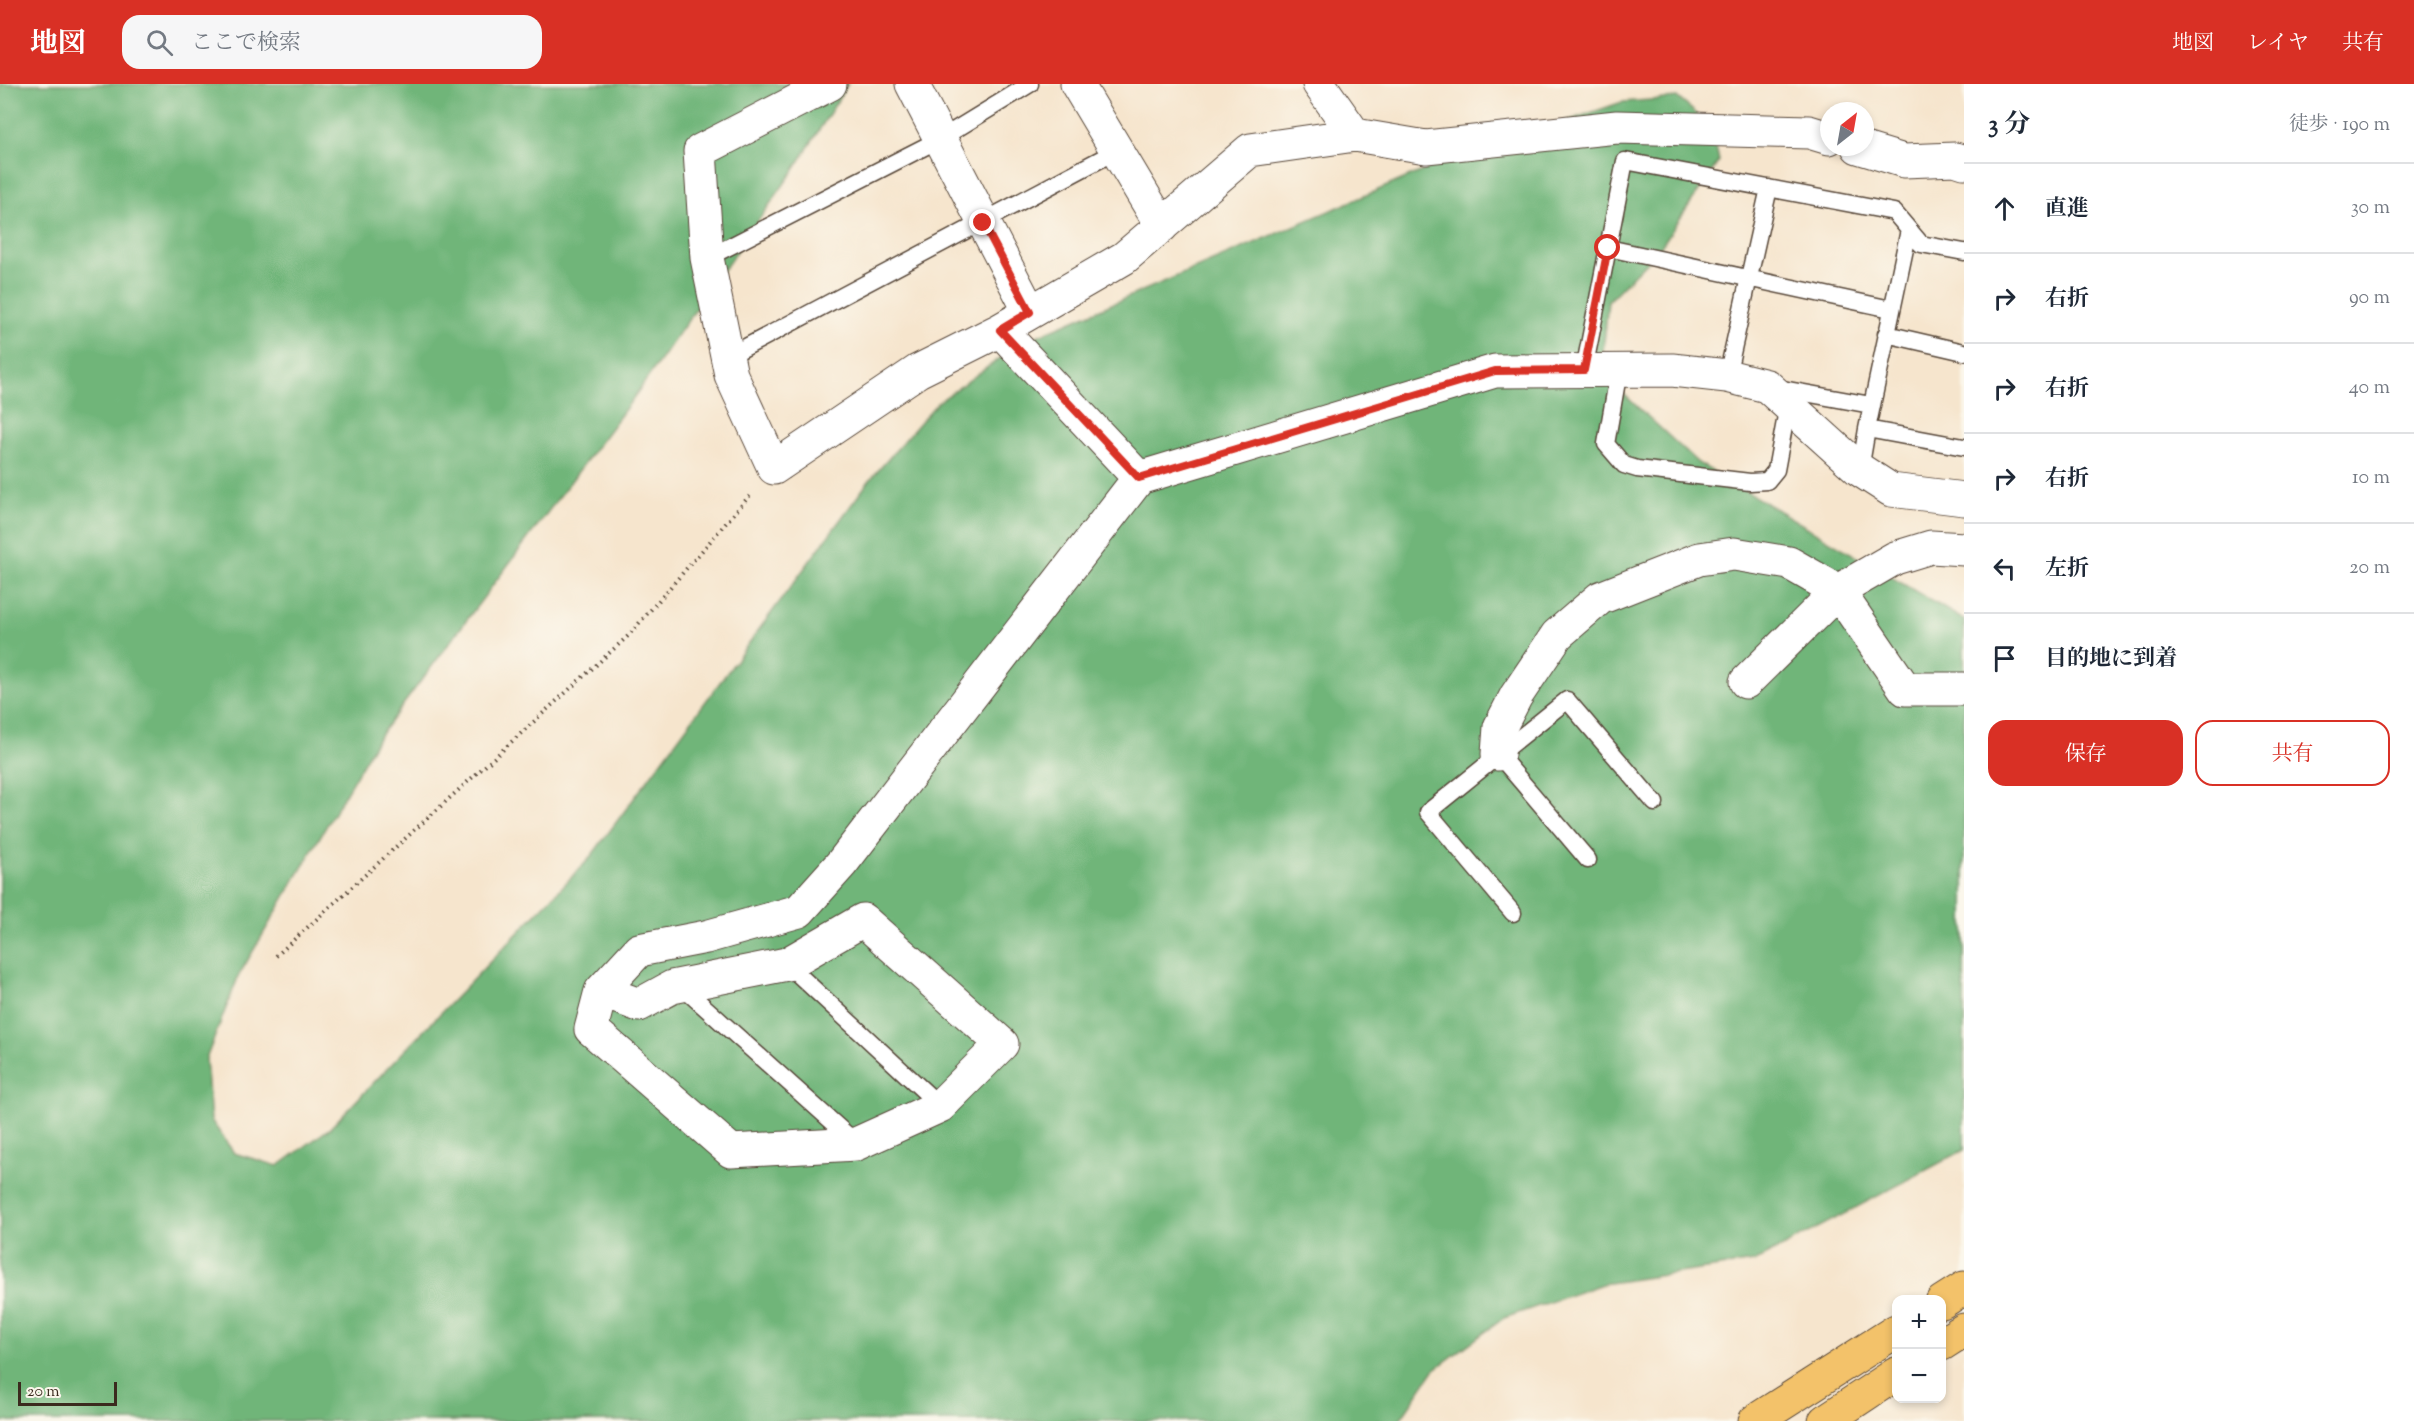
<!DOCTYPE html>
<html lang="ja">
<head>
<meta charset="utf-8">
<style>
  body { margin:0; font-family:"Sorts Mill Goudy","Noto Serif JP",serif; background:#f6f6f7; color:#1f2937 }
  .controls { position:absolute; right:18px; bottom:18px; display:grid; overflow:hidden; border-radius:12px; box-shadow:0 3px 9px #0003 }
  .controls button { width:54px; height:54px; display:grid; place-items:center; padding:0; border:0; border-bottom:2px solid #e0e1e3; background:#fff; color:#1f2937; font:30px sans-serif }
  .compass { position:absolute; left:1820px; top:18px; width:54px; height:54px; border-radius:50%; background:#fff; box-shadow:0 3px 9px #0003; rotate:31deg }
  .scale { position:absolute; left:18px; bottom:15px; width:99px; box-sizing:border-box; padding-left:6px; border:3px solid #3b2a1e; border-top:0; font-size:16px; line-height:21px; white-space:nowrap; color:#3b2a1e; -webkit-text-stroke:4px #fbf7ec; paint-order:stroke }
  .stop { position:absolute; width:18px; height:18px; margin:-14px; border:4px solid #d93025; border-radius:50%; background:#fff }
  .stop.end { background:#d93025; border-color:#fff; box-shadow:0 2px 6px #0008 }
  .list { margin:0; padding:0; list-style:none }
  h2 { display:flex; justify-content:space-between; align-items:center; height:78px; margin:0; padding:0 24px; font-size:26px }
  h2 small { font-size:20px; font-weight:400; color:#747a83 }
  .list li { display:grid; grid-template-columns:39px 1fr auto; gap:18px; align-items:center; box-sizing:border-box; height:90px; padding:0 24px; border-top:2px solid #e0e1e3 }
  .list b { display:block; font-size:22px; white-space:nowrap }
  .list em { font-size:20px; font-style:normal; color:#747a83 }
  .actions { display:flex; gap:12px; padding:18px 24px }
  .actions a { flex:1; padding:14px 0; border:2px solid #d93025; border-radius:18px; text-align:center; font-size:21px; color:#d93025 }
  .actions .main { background:#d93025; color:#fff }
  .icon { flex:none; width:33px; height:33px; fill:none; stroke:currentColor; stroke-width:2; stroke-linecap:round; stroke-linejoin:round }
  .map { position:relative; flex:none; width:1964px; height:1337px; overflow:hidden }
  header { display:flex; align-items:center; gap:36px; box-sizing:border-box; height:84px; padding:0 30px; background:#d93025; color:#fff }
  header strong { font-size:28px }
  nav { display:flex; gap:33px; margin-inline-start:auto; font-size:21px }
  .search { width:420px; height:54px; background:#f6f6f7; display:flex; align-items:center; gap:15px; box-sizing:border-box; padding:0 21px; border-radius:18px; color:#747a83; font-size:22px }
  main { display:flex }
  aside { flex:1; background:#fff }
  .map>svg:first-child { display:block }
  .forest { fill:#70b579; stroke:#56704c; stroke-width:1.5 }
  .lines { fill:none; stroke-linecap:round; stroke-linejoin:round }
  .lane-casing { stroke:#574638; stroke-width:19 }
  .street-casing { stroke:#574638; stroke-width:35 }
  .highway-casing { stroke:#574638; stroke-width:35 }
  .path { stroke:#574638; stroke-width:4; stroke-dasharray:1.5 4.5; stroke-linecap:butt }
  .lane { stroke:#fff; stroke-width:16 }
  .street { stroke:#fff; stroke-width:33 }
  .highway { stroke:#f3c26a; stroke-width:33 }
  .route { stroke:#d93025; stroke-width:8 }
</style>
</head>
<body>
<header>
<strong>地図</strong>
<div class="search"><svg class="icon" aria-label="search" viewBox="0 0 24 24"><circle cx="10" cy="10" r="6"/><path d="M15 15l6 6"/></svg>ここで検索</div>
<nav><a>地図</a><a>レイヤ</a><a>共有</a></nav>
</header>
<main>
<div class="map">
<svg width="1964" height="1337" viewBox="0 0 1964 1337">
  <rect width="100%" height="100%" fill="#fbf7ec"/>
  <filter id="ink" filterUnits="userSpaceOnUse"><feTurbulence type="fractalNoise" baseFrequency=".0167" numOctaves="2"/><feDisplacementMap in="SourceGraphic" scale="12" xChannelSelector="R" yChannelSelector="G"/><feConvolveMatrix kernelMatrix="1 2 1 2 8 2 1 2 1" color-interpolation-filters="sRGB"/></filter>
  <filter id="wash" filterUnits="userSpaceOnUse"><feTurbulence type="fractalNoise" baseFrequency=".008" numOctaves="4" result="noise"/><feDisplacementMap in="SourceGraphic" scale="24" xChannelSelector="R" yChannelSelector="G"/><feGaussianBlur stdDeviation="1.35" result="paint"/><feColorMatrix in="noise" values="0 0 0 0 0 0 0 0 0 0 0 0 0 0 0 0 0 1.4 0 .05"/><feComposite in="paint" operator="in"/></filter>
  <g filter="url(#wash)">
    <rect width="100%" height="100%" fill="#f6e5cd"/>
    <path class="forest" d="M0,0H848L794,86L632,316L378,654L239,891L206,975L211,1036L234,1069L278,1082L330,1044L589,775L869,397L937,319L1023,258L1427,85L1622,18L1678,14L1712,43L1719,77L1660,164L1608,217L1601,289L1698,379L1964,536V1066L1754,1178L1602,1200L1504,1234L1434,1286L1399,1337H0Z"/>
  </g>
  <g filter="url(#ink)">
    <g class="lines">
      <g class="lane-casing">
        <path id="lane" d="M1909,146L1867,345L1964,363
          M1608,164L1891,225
          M707,174L940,55L1030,0
          M1886,250L1964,268
          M727,273L1116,67
          M1584,286L1625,77L1894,128L1921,160L1964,168
          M1619,286L1606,360L1624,381L1637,385L1750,398L1767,397L1776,386L1788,321
          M1727,292L1769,104
          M1777,304L1871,321
          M1860,386L1867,345
          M1498,670L1588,776
          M1513,829L1428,728L1567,616L1655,719
          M787,880L940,1022
          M680,901L856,1059"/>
      </g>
      <g class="street-casing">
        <path id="street" d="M830,0L700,67L707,174L731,291L774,384L918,287L1000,246L1124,174L1250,66L1355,51L1426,63L1617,43L1809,48L1829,54
          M912,0L1030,228
          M1077,0L1162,142
          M1319,0L1355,51
          M1858,63L1904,77L1955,75L1964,78
          M1000,246L1139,394
          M1746,598L1838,507L1905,605H1964
          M1498,670L1500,643L1516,612L1557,551L1600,514L1699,475L1734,470L1789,479L1838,507L1895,474L1931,463L1964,465
          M601,907L639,921L672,903L787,880L863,836L1002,960L940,1022L856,1060L731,1067L591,945L601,907L639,866L706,853L799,827L842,779L1139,394L1495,287L1672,286L1727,292L1767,302L1860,386L1891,406L1964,415"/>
      </g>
      <g class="highway-casing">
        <path id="highway" d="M1942,1218L1964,1204
          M1942,1260L1964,1246
          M1755,1337L1896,1247
          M1825,1337L1896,1290"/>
      </g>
      <path class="path" d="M276,872L628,552L752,409"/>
      <use href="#lane" class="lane"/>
      <use href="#street" class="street"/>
      <use href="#highway" class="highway"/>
    </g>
  </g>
  <g class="lines" filter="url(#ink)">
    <path class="route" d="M983,139L1030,228L1000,246L1139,394L1495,287L1584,286L1608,164"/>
  </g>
</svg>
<div class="controls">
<button>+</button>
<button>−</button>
</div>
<svg class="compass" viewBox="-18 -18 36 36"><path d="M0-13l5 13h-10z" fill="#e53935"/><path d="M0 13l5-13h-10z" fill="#747a83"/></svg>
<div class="scale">20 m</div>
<div class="stop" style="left:1608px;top:164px"></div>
<div class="stop end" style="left:983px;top:139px"></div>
</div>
<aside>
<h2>3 分<small>徒歩 · 190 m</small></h2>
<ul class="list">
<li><svg class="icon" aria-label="ahead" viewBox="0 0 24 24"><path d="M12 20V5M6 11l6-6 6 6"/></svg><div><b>直進</b></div><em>30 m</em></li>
<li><svg class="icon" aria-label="right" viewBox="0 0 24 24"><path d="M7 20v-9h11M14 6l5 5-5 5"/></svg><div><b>右折</b></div><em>90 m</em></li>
<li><svg class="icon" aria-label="right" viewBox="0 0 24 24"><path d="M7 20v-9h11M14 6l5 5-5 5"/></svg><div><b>右折</b></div><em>40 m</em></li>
<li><svg class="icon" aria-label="right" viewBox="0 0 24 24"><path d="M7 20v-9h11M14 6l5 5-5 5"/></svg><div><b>右折</b></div><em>10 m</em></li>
<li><svg class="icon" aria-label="left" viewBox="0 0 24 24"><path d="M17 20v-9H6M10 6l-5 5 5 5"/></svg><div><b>左折</b></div><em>20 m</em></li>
<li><svg class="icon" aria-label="arrive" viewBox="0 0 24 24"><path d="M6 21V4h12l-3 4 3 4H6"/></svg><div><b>目的地に到着</b></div></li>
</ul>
<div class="actions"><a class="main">保存</a><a>共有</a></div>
</aside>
</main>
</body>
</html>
